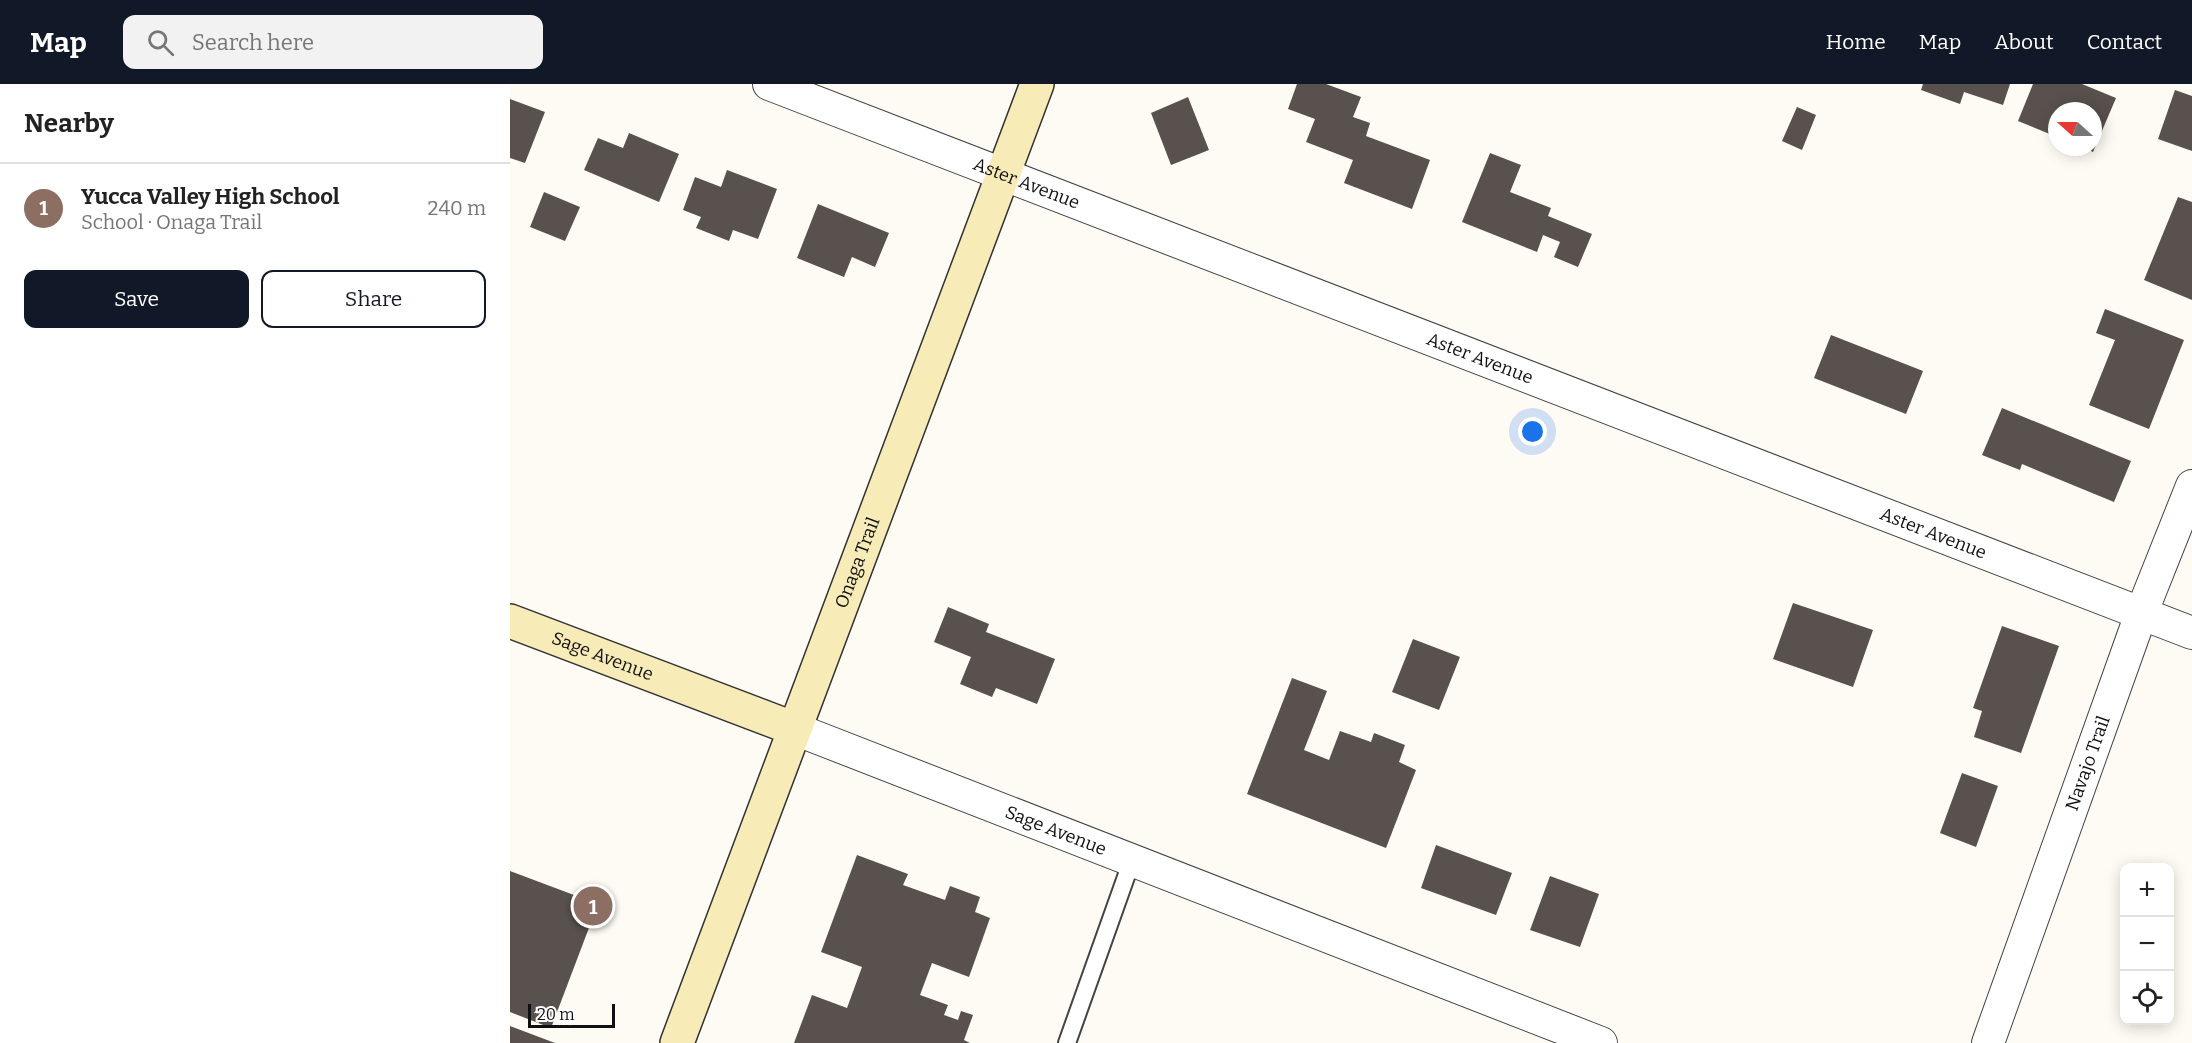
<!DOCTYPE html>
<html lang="en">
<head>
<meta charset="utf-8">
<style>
  body { margin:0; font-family:Bitter,serif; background:#f2f2f2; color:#222 }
  .controls { position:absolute; right:18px; bottom:18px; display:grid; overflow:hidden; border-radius:12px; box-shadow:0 3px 15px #0003 }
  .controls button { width:54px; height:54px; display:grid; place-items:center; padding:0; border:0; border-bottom:2px solid #e0e0e0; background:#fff; color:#222; font:30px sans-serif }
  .compass { position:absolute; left:1538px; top:18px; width:54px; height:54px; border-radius:50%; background:#fff; box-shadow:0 3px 15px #0003; rotate:291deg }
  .scale { position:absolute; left:18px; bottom:15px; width:87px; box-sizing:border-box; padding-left:6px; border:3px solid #101010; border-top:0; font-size:16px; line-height:21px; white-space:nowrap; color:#101010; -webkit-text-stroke:4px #fff; paint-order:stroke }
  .you { position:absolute; left:1023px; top:348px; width:21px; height:21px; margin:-15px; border:4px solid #fff; border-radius:50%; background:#1a73e8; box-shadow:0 0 0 9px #1a73e833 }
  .badge { display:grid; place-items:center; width:39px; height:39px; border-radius:50%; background:#111827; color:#fff; font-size:20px; font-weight:700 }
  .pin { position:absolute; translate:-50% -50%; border:3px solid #fff; box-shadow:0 2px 6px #0006 }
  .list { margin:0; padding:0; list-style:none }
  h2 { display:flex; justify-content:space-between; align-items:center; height:78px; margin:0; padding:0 24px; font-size:26px }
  h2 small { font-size:20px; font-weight:400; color:#767676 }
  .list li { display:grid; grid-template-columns:39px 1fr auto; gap:18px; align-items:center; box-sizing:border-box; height:90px; padding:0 24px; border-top:2px solid #e0e0e0 }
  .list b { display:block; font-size:22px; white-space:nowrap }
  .list p { margin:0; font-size:20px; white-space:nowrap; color:#767676 }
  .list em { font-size:20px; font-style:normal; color:#767676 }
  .actions { display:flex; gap:12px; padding:18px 24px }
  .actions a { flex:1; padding:14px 0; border:2px solid #111827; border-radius:12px; text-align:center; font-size:21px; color:#111827 }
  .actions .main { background:#111827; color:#fff }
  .icon { flex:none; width:33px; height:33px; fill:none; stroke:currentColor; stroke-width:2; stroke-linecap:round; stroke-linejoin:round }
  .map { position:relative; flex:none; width:1682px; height:959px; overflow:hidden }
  header { display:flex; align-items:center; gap:36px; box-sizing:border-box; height:84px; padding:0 30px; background:#111827; color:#fff }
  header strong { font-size:28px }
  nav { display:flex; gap:33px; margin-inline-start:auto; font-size:21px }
  .search { width:420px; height:54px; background:#f2f2f2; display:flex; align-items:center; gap:15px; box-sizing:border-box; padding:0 21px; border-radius:12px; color:#767676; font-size:22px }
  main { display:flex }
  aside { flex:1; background:#fff }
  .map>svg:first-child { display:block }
  .building { fill:#58514d }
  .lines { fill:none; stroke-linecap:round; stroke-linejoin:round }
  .lane-casing { stroke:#434343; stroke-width:20 }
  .street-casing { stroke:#434343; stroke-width:34 }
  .secondary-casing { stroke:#323232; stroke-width:36 }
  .lane { stroke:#fff; stroke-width:16 }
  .street { stroke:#fff; stroke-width:32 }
  .secondary { stroke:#f7ebb7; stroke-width:33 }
  .labels { text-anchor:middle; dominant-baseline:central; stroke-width:6; stroke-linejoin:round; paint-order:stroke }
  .street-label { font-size:18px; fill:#101010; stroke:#fff }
</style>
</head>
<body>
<header>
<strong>Map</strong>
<div class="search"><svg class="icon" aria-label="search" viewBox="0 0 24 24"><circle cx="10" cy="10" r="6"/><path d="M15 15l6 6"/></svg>Search here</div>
<nav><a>Home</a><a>Map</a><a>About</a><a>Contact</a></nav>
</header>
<main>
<aside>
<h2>Nearby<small></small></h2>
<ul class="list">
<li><span class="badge" style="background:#8d6e63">1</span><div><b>Yucca Valley High School</b><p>School · Onaga Trail</p></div><em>240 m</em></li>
</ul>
<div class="actions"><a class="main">Save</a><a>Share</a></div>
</aside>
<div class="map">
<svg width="1682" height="959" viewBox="0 0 1682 959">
  <rect width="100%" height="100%" fill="#fefbf4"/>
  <path class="building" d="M787,0H816L851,13L843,33L860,39L856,52L920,76L902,125L834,99L843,76L796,58L805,35L778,25Z
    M1413,0H1500L1493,21L1454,8L1450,20L1411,6Z
    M1523,0H1572L1606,14L1583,68L1573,63H1583V27H1547V53L1508,37Z
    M1665,6L1682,12V67L1648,55Z
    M678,13L699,66L661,81L641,29Z
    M0,15L35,28L15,79L0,74Z
    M1287,23L1306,31L1292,66L1272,57Z
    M119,49L169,70L149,118L74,86L88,54L113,64Z
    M980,69L1011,81L1000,108L1041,124L1038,132L1082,150L1068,183L1044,173L1050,158L1033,151L1027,168L952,138Z
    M217,86L267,105L248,155L223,146L219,157L186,144L191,133L173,126L185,93L211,103Z
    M34,108L70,123L55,157L20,143Z
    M1668,113L1682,118V216L1634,196Z
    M308,120L379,149L365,183L342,173L334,193L287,174Z
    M1595,225L1674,256L1639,345L1579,321L1605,256L1586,249Z
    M1321,251L1413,287L1396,330L1304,294Z
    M1492,324L1621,377L1604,418L1512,380L1510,386L1472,371Z
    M1283,519L1363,546L1343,603L1263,575Z
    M438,523L479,540L476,548L545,575L527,620L486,604L482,613L450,600L461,573L424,558Z
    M1492,542L1549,562L1511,669L1464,653L1472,627L1463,624Z
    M903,555L950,573L929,626L882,608Z
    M782,594L817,607L794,666L819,676L830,647L861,658L864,649L895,661L889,678L906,686L876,764L737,710Z
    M1452,689L1488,702L1466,763L1430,749Z
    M926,761L1002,789L986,831L911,804Z
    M347,771L398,790L393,801L435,816L440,802L470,813L465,828L480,834L459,893L422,879L410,911L438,921L434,931L448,936L451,927L463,931L454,956L460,959H284L302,911L337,924L352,883L311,868Z
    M0,787L88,820L41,944L0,928Z
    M1040,792L1089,810L1070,863L1020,846Z
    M0,942L45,959H0Z"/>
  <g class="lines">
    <g class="lane-casing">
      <path id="lane" d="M557,959L622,776"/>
    </g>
    <g class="street-casing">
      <g id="street">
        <path id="s1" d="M259,0L1682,549"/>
        <path id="s2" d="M285,645L1091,959"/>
        <path id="s3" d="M1478,959L1631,530L1682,402"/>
      </g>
    </g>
    <g class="secondary-casing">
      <g id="secondary">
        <path id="s4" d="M0,537L285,645"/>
        <path id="s5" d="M167,959L527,0"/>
      </g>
    </g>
    <use href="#lane" class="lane"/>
    <use href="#street" class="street"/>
    <use href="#secondary" class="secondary"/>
  </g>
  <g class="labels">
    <g class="street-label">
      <text stroke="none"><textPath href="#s1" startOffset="276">Aster Avenue</textPath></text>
      <text stroke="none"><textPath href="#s1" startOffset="762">Aster Avenue</textPath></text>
      <text stroke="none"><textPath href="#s1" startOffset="1248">Aster Avenue</textPath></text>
      <text stroke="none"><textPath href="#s5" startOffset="513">Onaga Trail</textPath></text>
      <text stroke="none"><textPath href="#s4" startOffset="99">Sage Avenue</textPath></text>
      <text stroke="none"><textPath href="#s3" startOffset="297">Navajo Trail</textPath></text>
      <text stroke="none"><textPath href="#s2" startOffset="280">Sage Avenue</textPath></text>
    </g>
  </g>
</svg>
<div class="controls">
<button>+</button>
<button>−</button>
<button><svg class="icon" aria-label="locate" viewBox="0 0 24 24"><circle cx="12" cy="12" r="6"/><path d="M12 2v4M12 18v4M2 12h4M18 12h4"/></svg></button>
</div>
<svg class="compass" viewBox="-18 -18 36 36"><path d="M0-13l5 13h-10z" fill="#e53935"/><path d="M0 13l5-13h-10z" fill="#767676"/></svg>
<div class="scale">20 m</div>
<div class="you"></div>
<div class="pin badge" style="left:83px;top:822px;background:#8d6e63">1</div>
</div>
</main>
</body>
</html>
